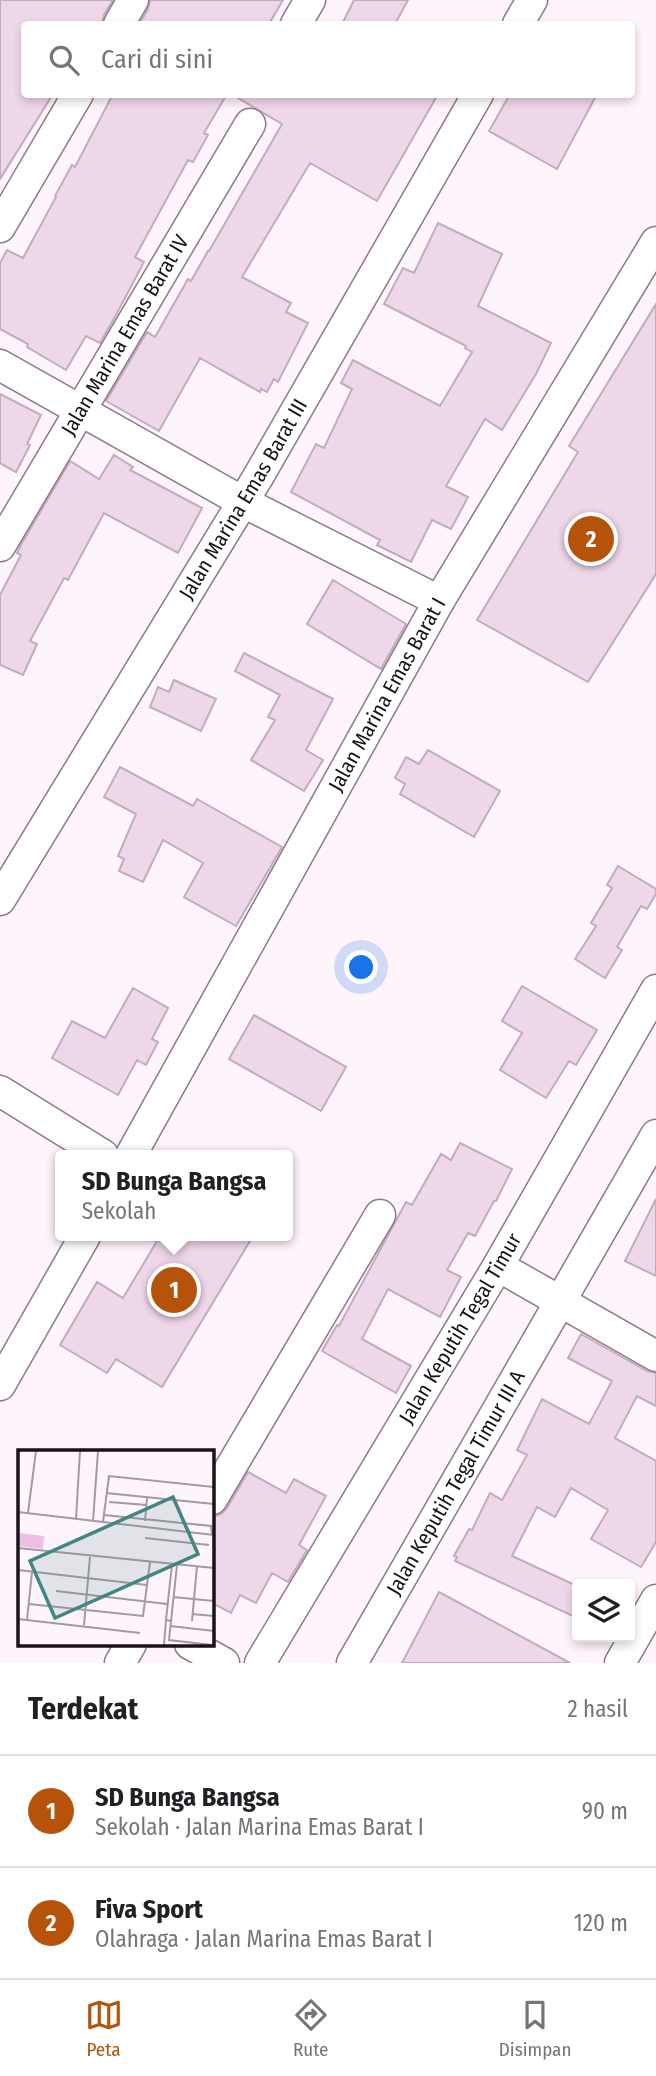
<!DOCTYPE html>
<html lang="id">
<head>
<meta charset="utf-8">
<style>
  body { margin:0; font-family:"Fira Sans Condensed",sans-serif; background:#f6f6f6; color:#202124 }
  .controls { position:absolute; right:21px; bottom:21px; display:grid; overflow:hidden; border-radius:7px; box-shadow:0 4px 10px #0003 }
  .controls button { width:63px; height:63px; display:grid; place-items:center; padding:0; border:0; border-bottom:2px solid #e0e0e0; background:#fff; color:#202124; font:35px sans-serif }
  .you { position:absolute; left:362px; top:968px; width:24px; height:24px; margin:-18px; border:5px solid #fff; border-radius:50%; background:#1a73e8; box-shadow:0 0 0 10px #1a73e833 }
  .badge { display:grid; place-items:center; width:46px; height:46px; border-radius:50%; background:#b45309; color:#fff; font-size:23px; font-weight:700 }
  .pin { position:absolute; translate:-50% -50%; border:4px solid #fff; box-shadow:0 2px 7px #0006 }
  .popup { position:absolute; left:55px; top:1150px; width:238px; height:91px; box-sizing:border-box; display:grid; place-content:center; border-radius:7px; background:#fff; filter:drop-shadow(0 2px 5px #0005); font-size:23px; white-space:nowrap; color:#757577 }
  .popup b { font-size:26px; color:#202124 }
  .popup::after { content:''; position:absolute; left:50%; top:100%; margin-left:-14px; border:14px solid transparent; border-top-color:#fff }
  .list { margin:0; padding:0; list-style:none }
  h2 { display:flex; justify-content:space-between; align-items:center; height:91px; margin:0; padding:0 28px; font-size:30px }
  h2 small { font-size:23px; font-weight:400; color:#757577 }
  .list li { display:grid; grid-template-columns:46px 1fr auto; gap:21px; align-items:center; box-sizing:border-box; height:112px; padding:0 28px; border-top:2px solid #e0e0e0 }
  .list b { display:block; font-size:26px; white-space:nowrap }
  .list p { margin:0; font-size:23px; white-space:nowrap; color:#757577 }
  .list em { font-size:23px; font-style:normal; color:#757577 }
  .icon { flex:none; width:38px; height:38px; fill:none; stroke:currentColor; stroke-width:2; stroke-linecap:round; stroke-linejoin:round }
  .map { position:relative; flex:none; width:656px; height:1663px; overflow:hidden }
  .search { position:absolute; background:#fff; box-shadow:0 4px 10px #0003; left:21px; right:21px; top:21px; height:77px; display:flex; align-items:center; gap:18px; box-sizing:border-box; padding:0 24px; border-radius:7px; color:#757577; font-size:26px }
  .sheet { height:315px; background:#fff }
  nav { display:flex; justify-content:space-around; align-items:center; box-sizing:border-box; height:98px; border-top:2px solid #e0e0e0; background:#fff; font-size:19px; color:#757577 }
  nav a { display:grid; justify-items:center; gap:4px }
  nav .on { color:#b45309 }
  .map>svg:first-child { display:block }
  .building { fill:#efd7ea; stroke:#c3abbe; stroke-width:2 }
  .lines { fill:none; stroke-linecap:round; stroke-linejoin:round }
  .minor-casing { stroke:#8e788a; stroke-width:33 }
  .minor { stroke:#fff; stroke-width:30 }
  .labels { text-anchor:middle; dominant-baseline:central; stroke-width:5; stroke-linejoin:round; paint-order:stroke }
  .street-label { font-size:21px; fill:#1a1219; stroke:#fff }
  .inset-road { fill:none; stroke:#a39aa1; stroke-width:2 }
  .view { fill:#408781; fill-opacity:0.15; stroke:#408781; stroke-width:3.5 }
  .inset-edge { fill:none; stroke:#1a1219; stroke-width:3.5 }
</style>
</head>
<body>
<div class="map">
<svg width="656" height="1663" viewBox="0 0 656 1663">
  <rect width="100%" height="100%" fill="#fef4fc"/>
  <path class="building" d="M0,0H113L104,15L102,24H24V94H53L0,179Z
    M150,0H283L269,24H139L148,9Z
    M354,0H408L395,24H342Z
    M113,94H227L204,133L208,135L193,162L188,160L135,257L144,262L116,315L100,343L86,336L66,370L27,347L28,344L0,329V263L7,250L23,258L56,197L55,196L72,165L75,167Z
    M231,94H438L377,201L310,163L242,277L291,303L286,312L308,323L278,382L274,379L267,392L261,389L260,392L200,358L159,431L106,401L147,332L155,337L188,279L191,281L208,251H209L282,124Z
    M510,94H597L557,169L489,131Z
    M438,223L502,254L478,306L551,343L536,374L502,430L485,419L446,486L468,497L451,529L432,520L411,562L377,545L380,540L291,492L316,444L324,448L352,389L341,383L353,360L440,406L472,352L465,348L466,346L384,304L403,268L414,273Z
    M656,304V574L588,682L477,620L578,452L569,446Z
    M0,394L41,415L27,444L30,445L16,472L0,463Z
    M114,455L133,467L130,470L202,508L178,553L104,513L68,580L64,578L30,641L37,644L23,675L0,665V595L21,555L17,553L22,543L70,461L99,479Z
    M333,580L406,624L381,669L307,624Z
    M244,653L333,699L306,750L323,760L304,791L251,760L275,720L268,717L280,695L235,671Z
    M174,680L216,699L201,731L150,707L158,687L169,692Z
    M428,750L500,791L474,837L400,794L405,784L395,778L406,757L419,764Z
    M120,767L193,806L197,799L282,847L236,926L184,897L203,863L163,840L143,882L119,871L124,859L118,856L136,814L104,797Z
    M618,866L656,889V894L647,909L641,906L617,947L622,950L605,978L575,959L596,926L591,923L612,888L607,885Z
    M522,986L597,1030L576,1065L569,1061L546,1098L500,1070L522,1033L502,1021Z
    M133,988L168,1008L152,1039L158,1042L146,1065L137,1060L118,1095L52,1058L72,1021L105,1038Z
    M254,1015L346,1067L321,1111L229,1059Z
    M460,1143L512,1169L496,1201H494L475,1236L468,1233L447,1270L461,1277L440,1317L388,1289L362,1339L411,1366L396,1393L322,1351L337,1325L339,1326L406,1202L412,1205L441,1154L451,1160Z
    M656,1199V1276L625,1261Z
    M160,1236H253L162,1387L116,1359L107,1373L60,1345L97,1282L123,1298Z
    M581,1334L647,1371L656,1373V1406L637,1396L615,1438L656,1461V1542L641,1567L591,1539L608,1510L571,1488L555,1517L537,1507L512,1556L577,1586V1618L455,1561L457,1557L454,1556L469,1529L472,1530L490,1493L502,1500L527,1455L517,1450L542,1399L589,1424L612,1381L568,1358Z
    M248,1472L286,1493L294,1479L326,1496L299,1545L307,1550L288,1582L272,1573L256,1603L240,1595L231,1613L212,1603V1519L214,1516L221,1514L227,1508Z
    M439,1592L570,1663H402Z"/>
  <g class="lines">
    <g class="minor-casing">
      <g id="minor">
        <path d="M119,24L133,0"/>
        <path d="M296,24L310,0"/>
        <path d="M518,24L532,0"/>
        <path d="M0,227L78,94"/>
        <path d="M0,365L243,502L439,601"/>
        <path id="s1" d="M0,546L250,124"/>
        <path id="s2" d="M0,900L258,477L478,94"/>
        <path d="M0,1091L103,1155"/>
        <path id="s3" d="M131,1155L439,601L656,242"/>
        <path d="M498,1266L656,1356"/>
        <path d="M0,1385L85,1236"/>
        <path d="M212,1499L380,1215"/>
        <path d="M190,1644L224,1663"/>
        <path d="M120,1663L131,1644"/>
        <path id="s4" d="M260,1663L498,1266L656,990"/>
        <path id="s5" d="M352,1663L656,1135"/>
        <path d="M620,1663L656,1600"/>
      </g>
    </g>
    <use href="#minor" class="minor"/>
  </g>
  <g class="labels">
    <g class="street-label">
      <text stroke="none"><textPath href="#s1" startOffset="245">Jalan Marina Emas Barat IV</textPath></text>
      <text stroke="none"><textPath href="#s2" startOffset="469">Jalan Marina Emas Barat III</textPath></text>
      <text stroke="none"><textPath href="#s3" startOffset="527">Jalan Marina Emas Barat I</textPath></text>
      <text stroke="none"><textPath href="#s4" startOffset="390">Jalan Keputih Tegal Timur</textPath></text>
      <text stroke="none"><textPath href="#s5" startOffset="208">Jalan Keputih Tegal Timur III A</textPath></text>
    </g>
  </g>
  <g transform="translate(18 1450)">
    <rect width="196" height="196" fill="#fef4fc"/>
    <path d="M0,83L26,86L25,99L0,96Z" fill="#eebfe6"/>
    <path class="inset-road" d="M88,43L196,54M91,52L129,55M0,62L196,85M10,63L18,1M86,65L193,76L194,84M58,69L62,1M75,71L80,1M127,71L129,48M85,72L91,26L196,37M127,88L191,95M0,98L196,118M159,115L151,190L194,195M0,120L129,135M38,141L149,154M155,147L196,151M11,154L125,166L132,112M174,164L196,166M0,169L122,183M9,170L14,122M153,171L148,170L154,114M174,171L179,116M66,175L72,107M152,176L196,181M146,195L148,170"/>
    <path class="view" d="M155,47L180,104L37,168L12,111Z"/>
    <rect width="196" height="196" class="inset-edge"/>
  </g>
</svg>
<div class="controls">
<button><svg class="icon" aria-label="layers" viewBox="0 0 24 24"><path d="M12 4l9 5-9 5-9-5zM3 14l9 5 9-5"/></svg></button>
</div>
<div class="you"></div>
<div class="pin badge" style="left:174px;top:1290px">1</div>
<div class="popup"><b>SD Bunga Bangsa</b>Sekolah</div>
<div class="pin badge" style="left:591px;top:539px">2</div>
<div class="search"><svg class="icon" aria-label="search" viewBox="0 0 24 24"><circle cx="10" cy="10" r="6"/><path d="M15 15l6 6"/></svg>Cari di sini</div>
</div>
<section class="sheet">
<h2>Terdekat<small>2 hasil</small></h2>
<ul class="list">
<li><span class="badge">1</span><div><b>SD Bunga Bangsa</b><p>Sekolah · Jalan Marina Emas Barat I</p></div><em>90 m</em></li>
<li><span class="badge">2</span><div><b>Fiva Sport</b><p>Olahraga · Jalan Marina Emas Barat I</p></div><em>120 m</em></li>
</ul>
</section>
<nav>
<a class="on"><svg class="icon" aria-label="map" viewBox="0 0 24 24"><path d="M3 6l6-2 6 2 6-2v14l-6 2-6-2-6 2zM9 4v14M15 6v14"/></svg>Peta</a>
<a><svg class="icon" aria-label="directions" viewBox="0 0 24 24"><path d="M12 3l9 9-9 9-9-9zM9 14v-3h6M13 9l2 2-2 2"/></svg>Rute</a>
<a><svg class="icon" aria-label="saved" viewBox="0 0 24 24"><path d="M7 4h10v16l-5-4-5 4z"/></svg>Disimpan</a>
</nav>
</body>
</html>
